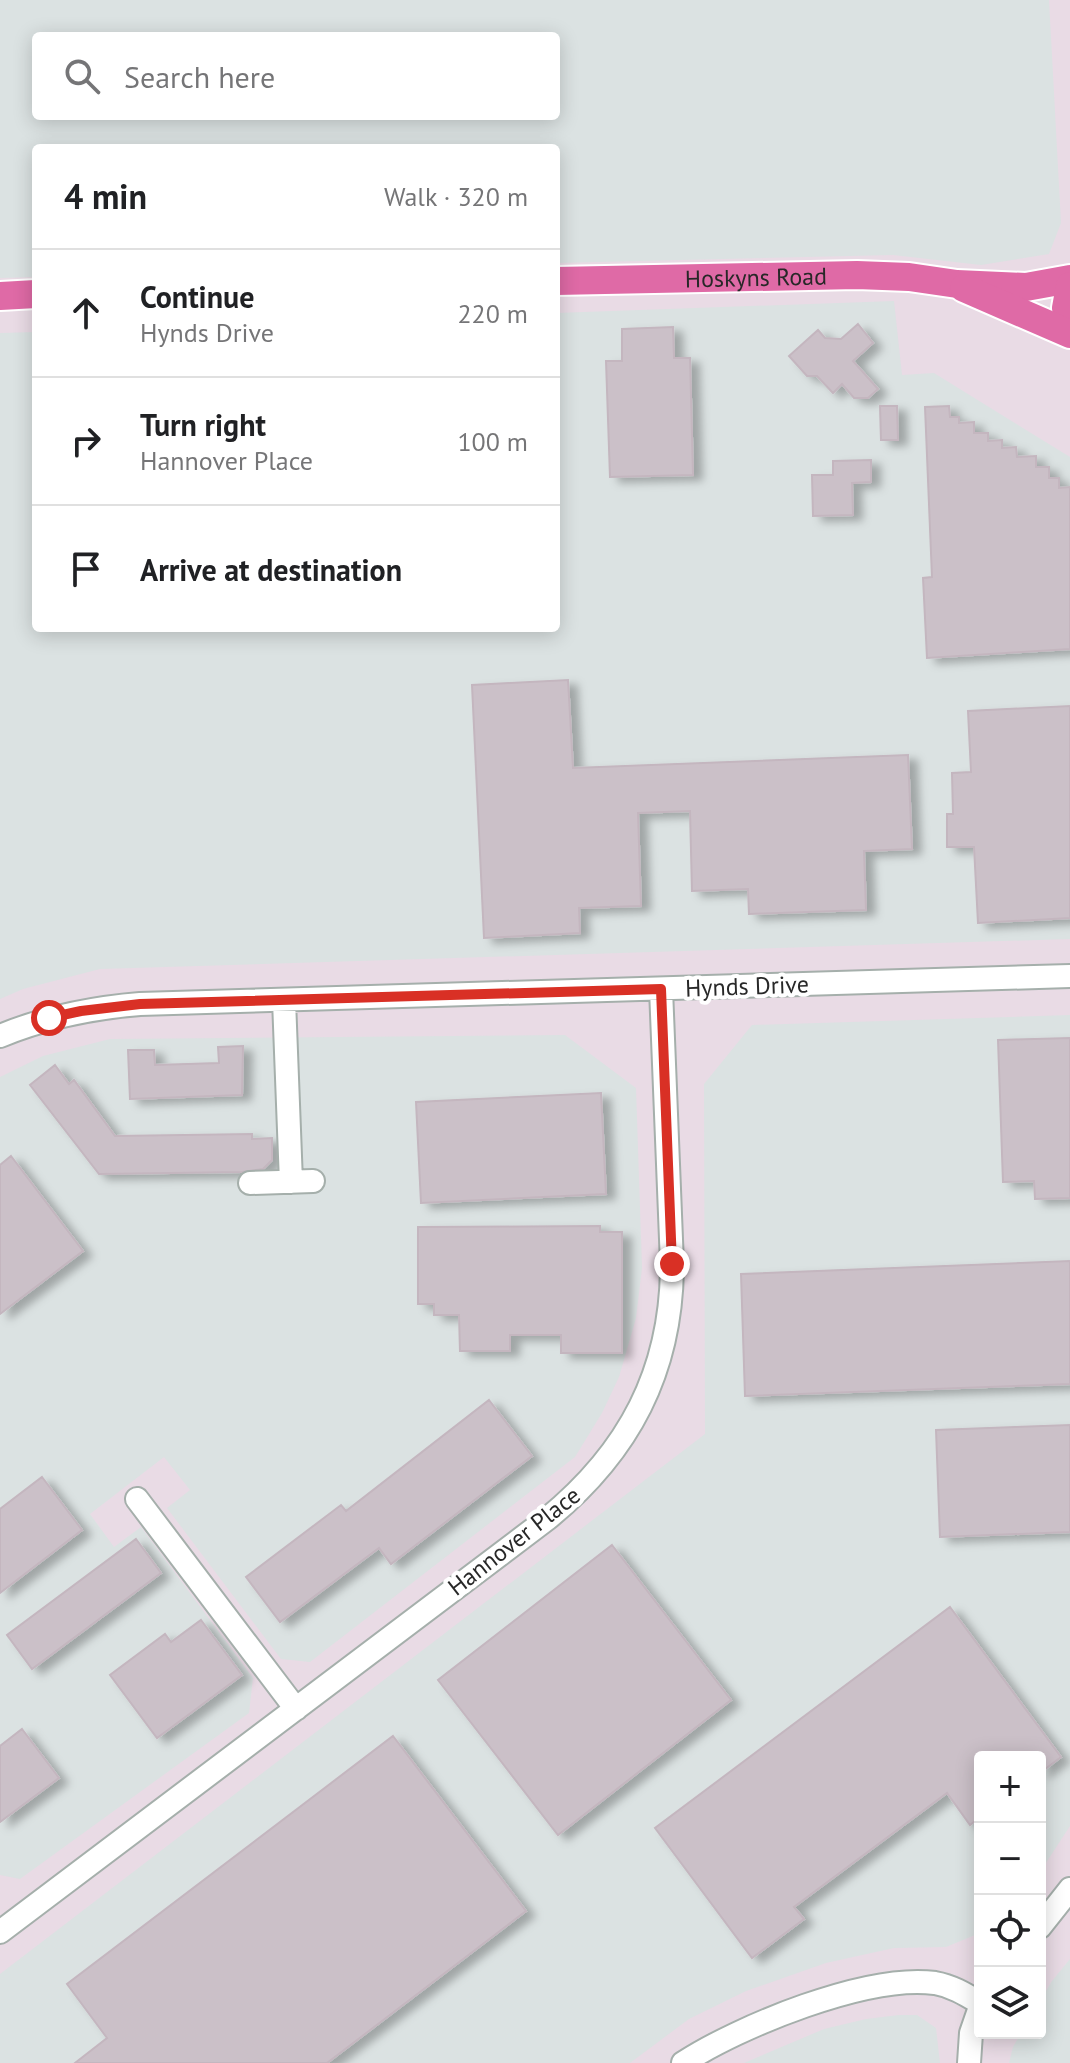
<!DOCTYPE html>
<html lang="en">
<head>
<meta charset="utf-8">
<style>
  body { margin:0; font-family:"PT Sans",sans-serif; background:#f6f6f6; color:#202124 }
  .controls { position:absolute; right:24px; bottom:24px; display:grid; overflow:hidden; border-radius:8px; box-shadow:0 4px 20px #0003 }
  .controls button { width:72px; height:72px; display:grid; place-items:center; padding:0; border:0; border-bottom:2px solid #e0e0e0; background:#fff; color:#202124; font:40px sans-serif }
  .stop { position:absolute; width:24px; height:24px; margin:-18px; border:6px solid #d93025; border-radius:50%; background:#fff }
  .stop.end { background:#d93025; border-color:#fff; box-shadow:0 2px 8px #0008 }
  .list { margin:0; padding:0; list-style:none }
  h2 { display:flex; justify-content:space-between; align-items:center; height:104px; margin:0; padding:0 32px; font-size:34px }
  h2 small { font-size:26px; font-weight:400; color:#757577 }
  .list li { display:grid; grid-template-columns:52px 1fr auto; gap:24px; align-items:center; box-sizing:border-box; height:128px; padding:0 32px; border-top:2px solid #e0e0e0 }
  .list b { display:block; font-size:30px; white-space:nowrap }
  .list p { margin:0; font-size:26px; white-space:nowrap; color:#757577 }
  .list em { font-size:26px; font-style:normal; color:#757577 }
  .icon { flex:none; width:44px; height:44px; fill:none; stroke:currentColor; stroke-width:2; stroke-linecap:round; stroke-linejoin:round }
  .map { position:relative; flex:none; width:1070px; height:2063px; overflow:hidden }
  .search { position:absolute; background:#fff; box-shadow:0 4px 20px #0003; left:32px; top:32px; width:528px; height:88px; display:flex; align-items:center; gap:20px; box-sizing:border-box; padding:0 28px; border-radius:8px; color:#757577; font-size:30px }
  .panel { position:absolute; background:#fff; box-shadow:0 4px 20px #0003; left:32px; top:144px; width:528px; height:488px; border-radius:8px }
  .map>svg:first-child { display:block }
  .industrial { fill:#dbe2e2; fill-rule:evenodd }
  .building { fill:#cbc0c8; stroke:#c4b6bf; stroke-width:2; filter:url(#shadow) }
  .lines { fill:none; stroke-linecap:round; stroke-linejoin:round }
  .minor-casing { stroke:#a5afab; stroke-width:26 }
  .major-casing { stroke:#fff; stroke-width:32 }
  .minor { stroke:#fff; stroke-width:22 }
  .major { stroke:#df6aa6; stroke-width:28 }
  .route { stroke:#d93025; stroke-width:10 }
  .labels { text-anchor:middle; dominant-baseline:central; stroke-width:8; stroke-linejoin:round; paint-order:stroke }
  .street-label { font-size:24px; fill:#282828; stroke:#fff }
</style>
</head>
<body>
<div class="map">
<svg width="1070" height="2063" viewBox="0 0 1070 2063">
  <defs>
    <filter id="shadow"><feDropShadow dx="9" dy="5" stdDeviation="4" flood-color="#0004"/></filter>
  </defs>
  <rect width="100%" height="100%" fill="#e9dbe5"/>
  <path class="industrial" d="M0,0H1049L1061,223L1049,254L981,265L893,255L556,263V148H36V277L0,278ZM556,36V116H36V36Z
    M894,301L902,375L934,373L1070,457V939L100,969L23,989L0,999V333L36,332V628H556V313Z
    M1070,1015V1826L1040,1872V1757H980V1933L946,1947L894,1948L826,1963L746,1991L689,2019L630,2063H0V1974L705,1434L704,1084L752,1025Z
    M565,1035L636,1088L642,1268L636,1318L619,1377L602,1413L575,1457L310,1662L281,1659L167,1508L190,1490L164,1457L90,1514L114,1547L141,1527L253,1678L249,1713L20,1879L0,1875V1077L43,1056L110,1039Z
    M1070,1959V2063H1009L1013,2047L1021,2033H1040V2001L1052,1981Z
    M899,2015H917L936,2028L940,2063H744L824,2029L866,2019Z"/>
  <path class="building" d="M858,324L873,343L853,361L878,389L868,398H854L842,384L833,393L817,376H807L789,356L818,330L825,338L841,339Z
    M673,327L674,358H690L693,475L610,477L606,361H622V329Z
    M880,406H897L898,440H881Z
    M949,406L950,417H959V423L974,422V433H988V441L1002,440V448L1016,447L1017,457L1036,456V467H1049V478H1059V488L1070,487V649L927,658L923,578L932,577L925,407Z
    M871,460V482L852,483L853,515L813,516L812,475H833V461Z
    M568,680L573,768L908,755L912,849L864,851L866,910L749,914L748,889L692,891L690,811L638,813L641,906L579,908L580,933L484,938L472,685Z
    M1070,706V918L978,923L974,847H947V814H953L952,773L971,772L968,711Z
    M1070,1038V1198L1035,1199L1034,1181L1003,1182L998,1040Z
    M243,1046L242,1095L130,1099L128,1050H154L155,1065L219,1063L218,1047Z
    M55,1065L69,1084L74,1080L115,1136L252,1134V1139L272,1138V1160L263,1169L242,1172L99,1174L30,1085Z
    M601,1093L606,1194L421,1203L416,1102Z
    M11,1156L83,1251L0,1314V1165Z
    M600,1226V1232H622V1353H561V1335H510V1351H460L459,1315H434V1304H418V1227Z
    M1070,1261V1384L745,1396L741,1274Z
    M489,1400L532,1456L391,1564L379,1548L280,1622L246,1577L341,1505L346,1511Z
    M1070,1425V1532L940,1537L936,1430Z
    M42,1477L82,1530L0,1593V1509Z
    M136,1539L161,1573L32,1669L7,1635Z
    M612,1545L731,1700L558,1835L438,1680Z
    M950,1607L1061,1757L1040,1773V1757H980V1817L970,1825L947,1793L794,1907L804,1919L752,1958L655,1828Z
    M201,1620L242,1675L157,1738L110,1675L165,1634L171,1642Z
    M22,1729L59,1778L0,1822V1746Z
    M393,1736L526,1911L327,2063H75L107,2038L67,1984Z"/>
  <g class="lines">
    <g class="minor-casing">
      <path id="minor" d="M284,1000L291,1182
        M0,1036C46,1017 91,1008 140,1004L1070,976
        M250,1183L313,1181
        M137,1499L296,1709
        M1040,1927L1070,1889
        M0,1932L547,1519C629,1452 672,1371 672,1264L661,989
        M683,2063C740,2026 867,1974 935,1983C952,1986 965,1994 980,2003
        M969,2063L971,2033L980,2007"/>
    </g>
    <g class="major-casing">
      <g id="major">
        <path id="s1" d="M556,281L857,275L909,277L957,284L1026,287L1070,279"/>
        <path d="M1070,286L1066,308L1070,323"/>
        <path d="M964,288L1070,334"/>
        <path d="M0,296L36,294"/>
      </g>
    </g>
    <use href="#minor" class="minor"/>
    <use href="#major" class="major"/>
  </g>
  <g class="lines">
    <path class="route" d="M49,1018L81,1011L140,1004L661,989L672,1264"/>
  </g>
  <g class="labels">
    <g class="street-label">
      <text stroke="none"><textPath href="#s1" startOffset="200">Hoskyns Road</textPath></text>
      <text transform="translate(747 986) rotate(-2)">Hynds Drive</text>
      <text transform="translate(514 1541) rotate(-38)">Hannover Place</text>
    </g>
  </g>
</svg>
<div class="controls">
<button>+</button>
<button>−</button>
<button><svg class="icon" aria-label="locate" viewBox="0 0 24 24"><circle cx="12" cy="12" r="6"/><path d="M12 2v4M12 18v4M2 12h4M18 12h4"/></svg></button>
<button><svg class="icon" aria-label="layers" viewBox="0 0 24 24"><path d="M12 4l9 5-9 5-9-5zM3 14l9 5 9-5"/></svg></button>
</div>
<div class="stop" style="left:49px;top:1018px"></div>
<div class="stop end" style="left:672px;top:1264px"></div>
<div class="search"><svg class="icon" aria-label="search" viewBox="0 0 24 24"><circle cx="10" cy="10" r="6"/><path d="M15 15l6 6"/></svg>Search here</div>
<section class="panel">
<h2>4 min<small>Walk · 320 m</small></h2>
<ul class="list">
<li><svg class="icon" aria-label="ahead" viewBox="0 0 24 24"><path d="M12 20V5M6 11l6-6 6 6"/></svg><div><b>Continue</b><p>Hynds Drive</p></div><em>220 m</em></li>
<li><svg class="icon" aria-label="right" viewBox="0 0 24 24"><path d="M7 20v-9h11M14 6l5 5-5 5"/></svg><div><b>Turn right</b><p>Hannover Place</p></div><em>100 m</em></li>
<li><svg class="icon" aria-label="arrive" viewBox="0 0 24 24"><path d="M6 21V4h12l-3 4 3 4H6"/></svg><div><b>Arrive at destination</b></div></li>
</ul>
</section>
</div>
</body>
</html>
